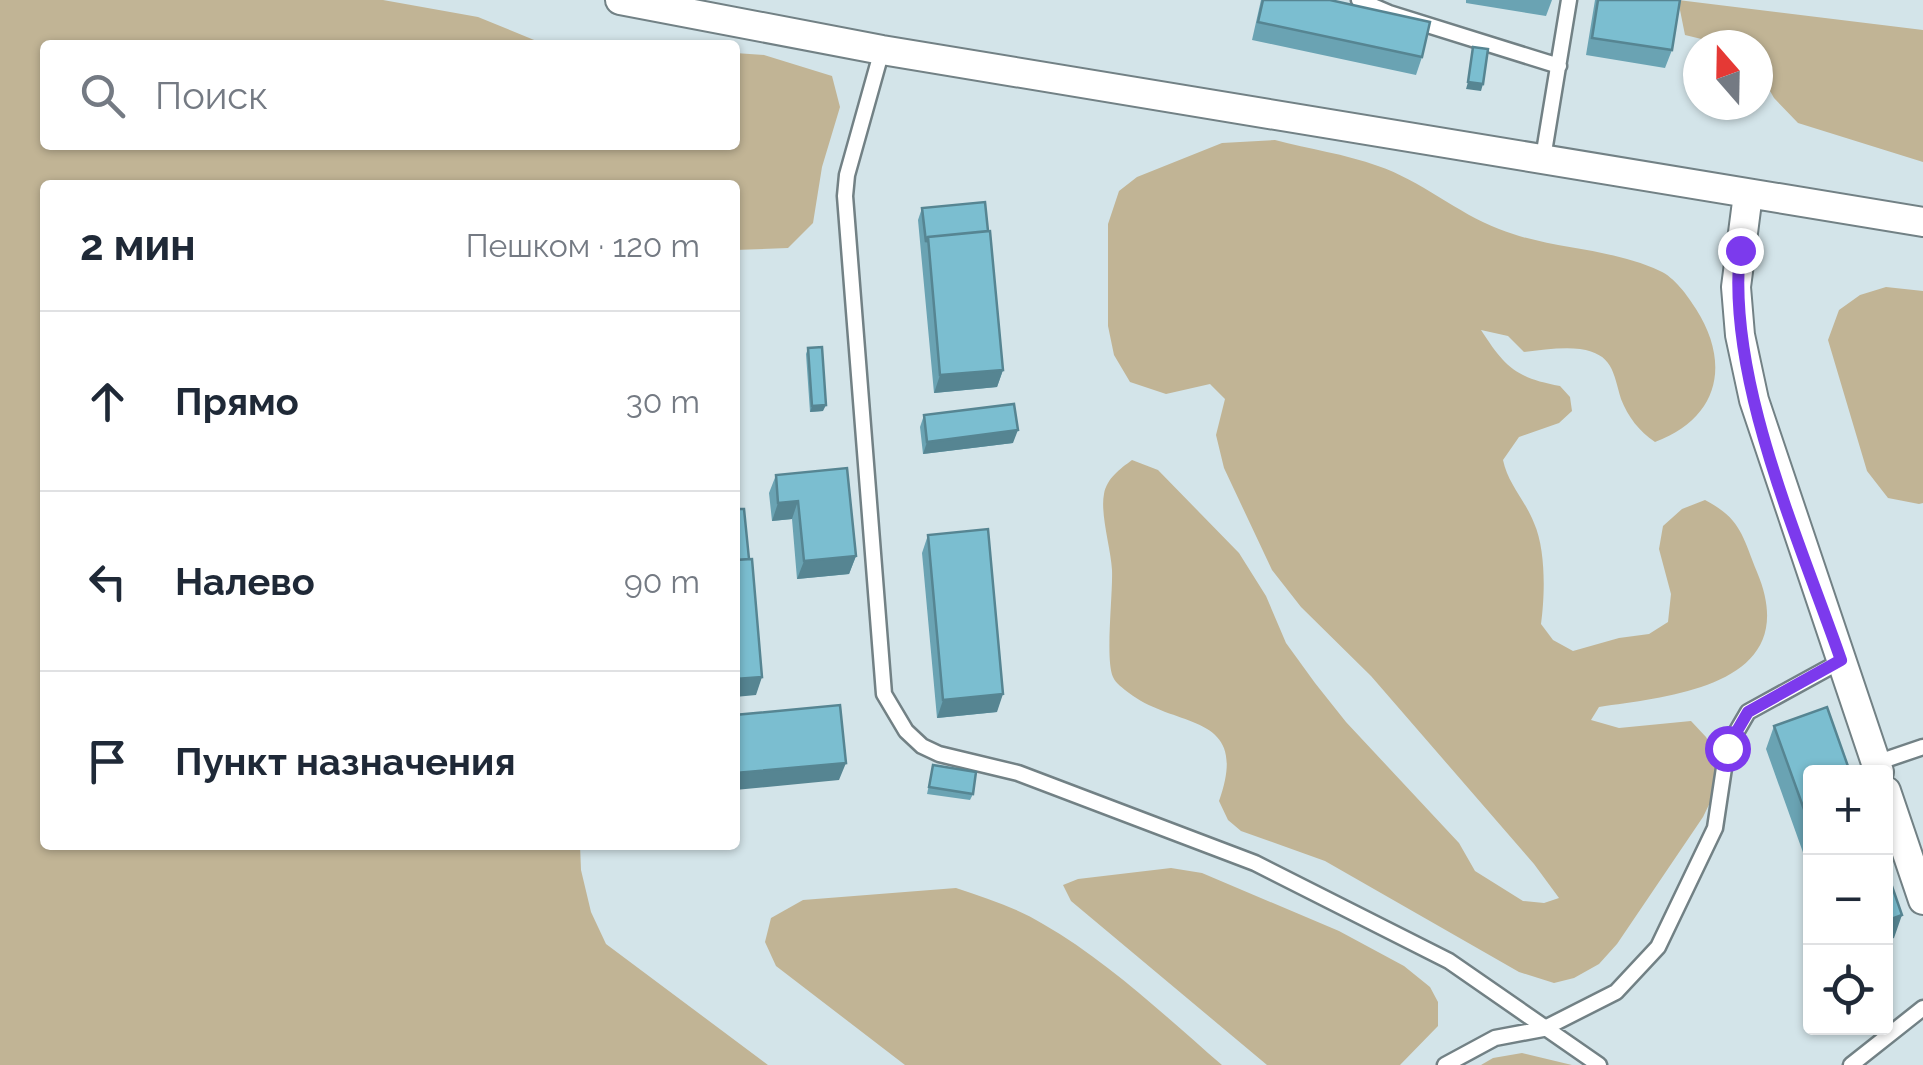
<!DOCTYPE html>
<html lang="ru">
<head>
<meta charset="utf-8">
<style>
  body { margin:0; font-family:Raleway,sans-serif; background:#f6f6f7; color:#1f2937 }
  .controls { position:absolute; right:30px; bottom:30px; display:grid; overflow:hidden; border-radius:10px; box-shadow:0 2px 8px #0004 }
  .controls button { width:90px; height:90px; display:grid; place-items:center; padding:0; border:0; border-bottom:2px solid #e0e1e3; background:#fff; color:#1f2937; font:50px sans-serif }
  .compass { position:absolute; left:1683px; top:30px; width:90px; height:90px; border-radius:50%; background:#fff; box-shadow:0 2px 8px #0004; rotate:340deg }
  .stop { position:absolute; width:30px; height:30px; margin:-22px; border:8px solid #7c3aed; border-radius:50%; background:#fff }
  .stop.end { background:#7c3aed; border-color:#fff; box-shadow:0 2px 10px #0008 }
  .list { margin:0; padding:0; list-style:none }
  h2 { display:flex; justify-content:space-between; align-items:center; height:130px; margin:0; padding:0 40px; font-size:42px }
  h2 small { font-size:32px; font-weight:400; color:#747a83 }
  .list li { display:grid; grid-template-columns:65px 1fr auto; gap:30px; align-items:center; box-sizing:border-box; height:180px; padding:0 40px; border-top:2px solid #e0e1e3 }
  .list b { display:block; font-size:38px; white-space:nowrap }
  .list em { font-size:32px; font-style:normal; color:#747a83 }
  .icon { flex:none; width:55px; height:55px; fill:none; stroke:currentColor; stroke-width:2; stroke-linecap:round; stroke-linejoin:round }
  .map { position:relative; flex:none; width:1923px; height:1065px; overflow:hidden }
  .search { position:absolute; background:#fff; box-shadow:0 2px 8px #0004; left:40px; top:40px; width:700px; height:110px; display:flex; align-items:center; gap:25px; box-sizing:border-box; padding:0 35px; border-radius:10px; color:#747a83; font-size:38px }
  .panel { position:absolute; background:#fff; box-shadow:0 2px 8px #0004; left:40px; top:180px; width:700px; height:670px; border-radius:10px }
  .map>svg:first-child { display:block }
  .green { fill:#c1b495 }
  .lines { fill:none; stroke-linecap:round; stroke-linejoin:round }
  .lane-casing { stroke:#728185; stroke-width:19 }
  .street-casing { stroke:#728185; stroke-width:32 }
  .lane { stroke:#fff; stroke-width:14 }
  .street { stroke:#fff; stroke-width:28 }
  .wall { fill:#6aa3b3 }
  .shaded-wall { fill:#568592 }
  .building { fill:#7bbed0; stroke:#568592; stroke-width:2.5 }
  .route { stroke:#7c3aed; stroke-width:12 }
</style>
</head>
<body>
<div class="map">
<svg width="1923" height="1065" viewBox="0 0 1923 1065">
  <rect width="100%" height="100%" fill="#d3e4e9"/>
  <path class="green" d="M0,0H383L478,17L539,42L646,45H45V145H735V53L764,55L832,76L840,107L822,167L813,223L788,248L735,250V185H45V845H580L581,870L591,912L606,944L768,1065H0Z
    M1678,0L1923,30V162L1798,123L1774,98L1758,70V45H1726L1685,35Z
    M1275,140C1309,149 1345,154 1378,166C1420,180 1457,213 1499,229C1551,250 1609,247 1660,271C1674,277 1688,296 1696,309C1731,364 1719,418 1655,442C1639,431 1628,417 1621,399C1613,372 1613,354 1580,349C1562,347 1542,350 1524,352L1508,336L1481,330C1505,367 1516,378 1560,386L1570,397L1572,411L1559,423L1519,437L1503,460C1508,484 1525,500 1534,523C1546,550 1545,595 1541,624L1553,640L1573,651L1619,638L1649,634L1668,622L1671,594L1659,549L1663,526L1682,509L1705,500C1741,519 1742,535 1757,572C1804,684 1676,696 1599,707L1591,720L1619,728L1691,721L1706,737L1719,761L1720,782L1703,817L1617,944L1599,964L1574,978L1554,983L1519,972L1325,861L1241,831L1228,820L1219,801C1251,711 1177,730 1129,693C1123,688 1116,684 1113,677C1105,659 1113,595 1112,570C1111,549 1100,514 1104,494C1107,478 1120,469 1132,460L1158,470L1239,553L1266,596L1286,643L1315,683L1346,722L1459,843L1475,871L1523,901L1544,903L1559,898L1534,864L1371,676L1301,607L1272,570L1224,468L1216,435L1225,399L1210,384L1166,394L1130,382L1114,355L1108,326V224L1119,191L1137,177L1222,143Z
    M1886,287L1923,291V503L1919,504L1888,498L1867,471L1828,340L1839,310L1860,295Z
    M1171,868L1202,873L1339,931L1404,966L1430,987L1438,1002V1026L1400,1065H1267L1071,901L1063,885L1078,879Z
    M956,888C986,898 1017,908 1043,924C1109,962 1165,1016 1222,1065H905L776,966L765,942L771,918L803,900Z
    M1522,1053L1572,1065H1481L1493,1058Z"/>
  <g class="lines">
    <g class="lane-casing">
      <path id="lane" d="M1359,0L1389,13L1559,66
        M882,50L847,175L845,196L884,694L906,731L922,746L939,754L1018,773L1255,863L1449,961L1599,1065
        M1543,158L1569,0
        M1876,763L1923,747
        M1445,1065L1495,1038L1543,1029L1616,992L1658,947L1715,828L1727,748L1748,712L1841,661
        M1851,1065L1923,1008"/>
    </g>
    <g class="street-casing">
      <path id="street" d="M620,0L882,50L1923,222
        M1748,194L1736,287L1740,335L1754,400L1879,772
        M1886,791L1923,900"/>
    </g>
    <use href="#lane" class="lane"/>
    <use href="#street" class="street"/>
  </g>
  <path class="wall" d="M1261,0H1330L1422,57L1416,75L1252,40Z
    M1466,0H1552L1546,16L1466,3Z
    M1595,0H1680L1672,50L1665,68L1586,55Z
    M922,208L1003,370L997,387L934,393L918,220Z
    M808,348L823,411L810,412L806,354Z
    M924,415L1013,443L923,454L920,427Z
    M776,475L856,556L849,574L797,579L792,519L772,521L769,493Z
    M928,535L997,712L937,718L922,553Z
    M1774,726L1810,772V872L1766,749Z
    M933,765L973,794L970,800L927,794Z"/>
  <path class="shaded-wall" d="M1468,82L1483,84L1481,91L1466,89Z
    M1003,370L997,387L934,393L940,375Z
    M826,405L823,411L810,412L812,406Z
    M1018,430L1013,443L923,454L927,442Z
    M798,501L792,519L772,521L778,503Z
    M856,556L849,574L797,579L804,561Z
    M762,677L756,695L735,697V679Z
    M1003,694L997,712L937,718L943,700Z
    M846,763L839,780L735,790V773Z
    M1902,915L1894,938L1886,941V921Z"/>
  <path class="building" d="M1263,0H1330L1430,22L1422,57L1258,22Z
    M1598,0H1680L1672,50L1592,38Z
    M1473,47L1488,49L1483,84L1468,82Z
    M985,202L988,231L928,237L926,242L922,208Z
    M990,231L1003,370L940,375L928,237Z
    M822,347L826,405L812,406L808,348Z
    M1014,404L1018,430L927,442L924,415Z
    M847,468L856,556L804,561L798,501L778,503L776,475Z
    M735,509H744L749,559L735,560Z
    M988,529L1003,694L943,700L928,535Z
    M752,559L762,677L735,679V560Z
    M840,705L846,763L735,773V715Z
    M1827,707L1850,772H1810V826L1774,726Z
    M933,765L976,772L973,794L929,787Z
    M1886,869L1902,915L1886,921Z"/>
  <g class="lines">
    <path class="route" d="M1727,748L1748,712L1841,660C1799,539 1726,378 1740,250"/>
  </g>
</svg>
<div class="controls">
<button>+</button>
<button>−</button>
<button><svg class="icon" aria-label="locate" viewBox="0 0 24 24"><circle cx="12" cy="12" r="6"/><path d="M12 2v4M12 18v4M2 12h4M18 12h4"/></svg></button>
</div>
<svg class="compass" viewBox="-18 -18 36 36"><path d="M0-13l5 13h-10z" fill="#e53935"/><path d="M0 13l5-13h-10z" fill="#747a83"/></svg>
<div class="stop" style="left:1727px;top:748px"></div>
<div class="stop end" style="left:1740px;top:250px"></div>
<div class="search"><svg class="icon" aria-label="search" viewBox="0 0 24 24"><circle cx="10" cy="10" r="6"/><path d="M15 15l6 6"/></svg>Поиск</div>
<section class="panel">
<h2>2 мин<small>Пешком · 120 m</small></h2>
<ul class="list">
<li><svg class="icon" aria-label="ahead" viewBox="0 0 24 24"><path d="M12 20V5M6 11l6-6 6 6"/></svg><div><b>Прямо</b></div><em>30 m</em></li>
<li><svg class="icon" aria-label="left" viewBox="0 0 24 24"><path d="M17 20v-9H6M10 6l-5 5 5 5"/></svg><div><b>Налево</b></div><em>90 m</em></li>
<li><svg class="icon" aria-label="arrive" viewBox="0 0 24 24"><path d="M6 21V4h12l-3 4 3 4H6"/></svg><div><b>Пункт назначения</b></div></li>
</ul>
</section>
</div>
</body>
</html>
